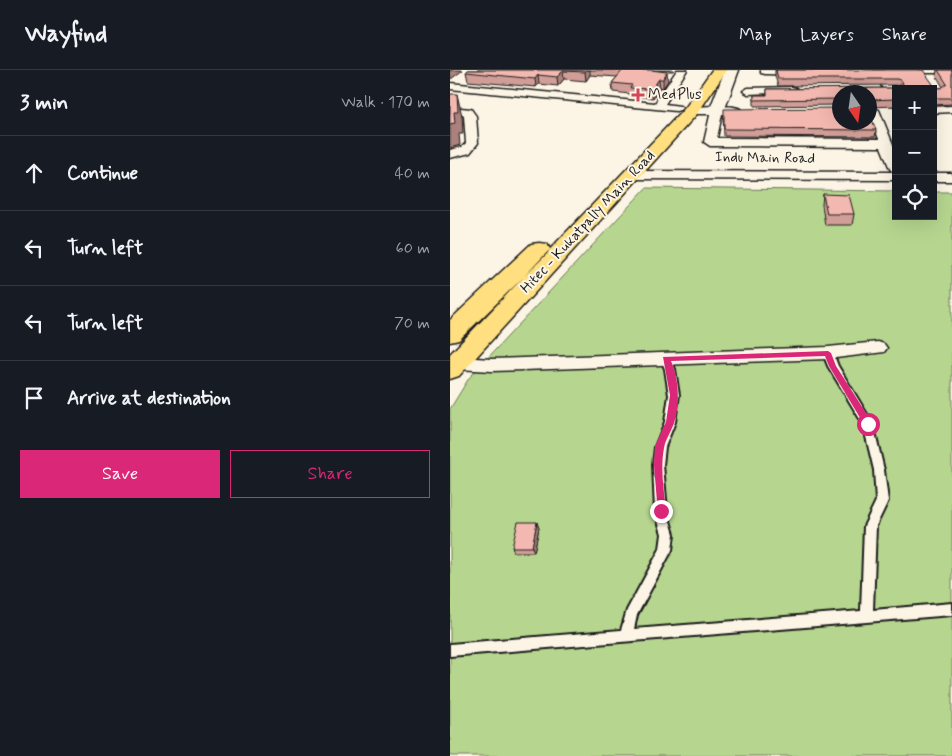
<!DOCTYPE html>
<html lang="en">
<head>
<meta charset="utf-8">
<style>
  body { margin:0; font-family:Mynerve,sans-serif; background:#242831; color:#f1f3f6 }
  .controls { position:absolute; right:15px; top:15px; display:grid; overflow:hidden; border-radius:0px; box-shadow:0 5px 20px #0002 }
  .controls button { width:45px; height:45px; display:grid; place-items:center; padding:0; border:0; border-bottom:1px solid #363941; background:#171b24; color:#f1f3f6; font:25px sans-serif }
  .compass { position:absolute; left:382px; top:15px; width:45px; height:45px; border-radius:50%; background:#171b24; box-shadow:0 5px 20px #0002; rotate:167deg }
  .stop { position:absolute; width:15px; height:15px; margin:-11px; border:4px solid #db2777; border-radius:50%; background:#fff }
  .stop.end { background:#db2777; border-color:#fff; box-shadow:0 1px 5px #0008 }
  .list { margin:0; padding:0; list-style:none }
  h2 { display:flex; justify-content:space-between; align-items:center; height:65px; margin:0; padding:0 20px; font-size:21px }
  h2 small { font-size:16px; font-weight:400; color:#9ea1a6 }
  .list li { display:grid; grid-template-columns:32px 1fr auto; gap:15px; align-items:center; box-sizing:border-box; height:75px; padding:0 20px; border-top:1px solid #363941 }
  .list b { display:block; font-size:19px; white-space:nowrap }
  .list em { font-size:16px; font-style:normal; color:#9ea1a6 }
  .actions { display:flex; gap:10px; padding:15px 20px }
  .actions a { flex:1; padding:11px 0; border:1px solid #db2777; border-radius:0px; text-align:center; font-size:18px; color:#db2777 }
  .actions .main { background:#db2777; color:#fff }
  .icon { flex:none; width:28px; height:28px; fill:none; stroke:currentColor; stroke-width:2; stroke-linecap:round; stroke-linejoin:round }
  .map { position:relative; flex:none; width:502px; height:686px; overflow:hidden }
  header { display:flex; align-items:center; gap:30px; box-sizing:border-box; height:70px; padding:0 25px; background:#171b24; border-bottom:1px solid #363941 }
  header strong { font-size:24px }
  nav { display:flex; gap:28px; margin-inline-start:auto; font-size:18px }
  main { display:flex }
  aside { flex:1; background:#171b24 }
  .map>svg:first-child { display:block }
  .green { fill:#b6d68f; stroke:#697956 }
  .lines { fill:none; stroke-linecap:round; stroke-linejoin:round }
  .lane-casing { stroke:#1c1c1c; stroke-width:4 }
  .street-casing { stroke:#1c1c1c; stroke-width:3 }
  .secondary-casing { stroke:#1c1c1c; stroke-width:3 }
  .primary-casing { stroke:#1c1c1c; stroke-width:3 }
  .lane { fill:#fcf5e5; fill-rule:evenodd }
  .street { fill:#fcf5e5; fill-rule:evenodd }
  .secondary { fill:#fcf5e5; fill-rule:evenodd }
  .primary { fill:#ffdf80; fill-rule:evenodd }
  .wall { fill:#d19e97; stroke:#1c1c1c }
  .shaded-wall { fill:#aa817b; stroke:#1c1c1c }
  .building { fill:#f3b8b0; stroke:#1c1c1c }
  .route { fill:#db2777 }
  .poi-dot { fill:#d1495b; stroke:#fcf5e5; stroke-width:2 }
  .labels { text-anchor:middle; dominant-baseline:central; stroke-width:4; stroke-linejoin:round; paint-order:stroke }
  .far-poi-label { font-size:15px; fill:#1c1c1c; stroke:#fcf5e5; text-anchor:start }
  .far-street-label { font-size:15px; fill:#1c1c1c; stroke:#fcf5e5 }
</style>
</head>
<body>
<header>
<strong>Wayfind</strong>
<nav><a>Map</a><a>Layers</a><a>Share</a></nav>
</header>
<main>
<aside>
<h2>3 min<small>Walk · 170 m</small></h2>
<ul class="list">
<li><svg class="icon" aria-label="ahead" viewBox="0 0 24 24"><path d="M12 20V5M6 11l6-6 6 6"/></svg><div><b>Continue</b></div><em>40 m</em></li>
<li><svg class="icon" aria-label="left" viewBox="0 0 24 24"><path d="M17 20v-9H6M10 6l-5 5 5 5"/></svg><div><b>Turn left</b></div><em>60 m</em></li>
<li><svg class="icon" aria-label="left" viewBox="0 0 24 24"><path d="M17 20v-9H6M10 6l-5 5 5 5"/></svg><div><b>Turn left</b></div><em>70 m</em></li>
<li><svg class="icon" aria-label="arrive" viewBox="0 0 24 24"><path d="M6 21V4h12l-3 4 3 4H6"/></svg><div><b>Arrive at destination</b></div></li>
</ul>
<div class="actions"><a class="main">Save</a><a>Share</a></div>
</aside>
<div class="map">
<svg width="502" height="686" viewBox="0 0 502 686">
  <rect width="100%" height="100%" fill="#fcf5e5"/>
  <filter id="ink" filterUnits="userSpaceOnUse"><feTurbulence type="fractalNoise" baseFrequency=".02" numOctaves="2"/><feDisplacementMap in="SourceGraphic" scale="10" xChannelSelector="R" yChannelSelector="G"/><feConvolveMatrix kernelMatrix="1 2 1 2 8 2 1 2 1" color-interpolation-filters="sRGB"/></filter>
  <g filter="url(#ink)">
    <path class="green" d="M196,118L446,121V146H483V122H502V686H0V339L19,308Z"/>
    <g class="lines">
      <g class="lane-casing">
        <path id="lane" d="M378,280L383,283L388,296L423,354L434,400L438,431L426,456L423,540L502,533V545L0,586V574L171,560L177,540L210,479L212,464L205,441L203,395L205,377L215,352L219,325L215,299L211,289L216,286L219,287L225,299L229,325L225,352L215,377L213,395L217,441L224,464L222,480L187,545L184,559L411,541L414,456L426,431L424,400L413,354L378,296L373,283Z"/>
      </g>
      <g class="street-casing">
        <path id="street" d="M227,0H237L215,34L230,36L232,38L230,40L226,41L0,19V13L205,33Z
          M311,0H355L356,2L351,5L315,4L311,3Z
          M424,0H434L446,23V37L440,34Z
          M470,0H502V3H475Z
          M342,17L346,18L347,20L346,22L298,24L293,21L298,18Z
          M502,36V42L483,43V37Z
          M0,37L21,39L26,46L28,73L20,83L0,88V80L12,77L16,73L14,46L13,44L0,43Z
          M423,37L429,40L446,82V110L183,109L177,105L183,101L443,102L440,99L431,77L260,76L254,72L261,41C268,35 287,35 294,41L288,44H272L267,68L429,69L420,45V38Z
          M483,103H502V111H483Z
          M428,272L434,274L437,278L434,282L378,289L42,301L7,299L0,296L1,289L7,287L42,289L378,277Z"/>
      </g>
      <g class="secondary-casing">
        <path id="secondary" d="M275,0H289L273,44H235L233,41L235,38L261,36Z"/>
      </g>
      <g class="primary-casing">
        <path id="primary" d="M262,0H277L247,44L9,306L0,309V284L235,38Z
          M89,173L97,174L100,179L97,184L9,270L0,272V250L81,174Z"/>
      </g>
      <use href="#lane" class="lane"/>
      <use href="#street" class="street"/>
      <use href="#secondary" class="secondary"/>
      <use href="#primary" class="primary"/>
    </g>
    <path class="wall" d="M18,0H224L223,1H207L218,11L213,18L210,17L203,28L181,26L180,24L163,22L162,13L167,7L140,5L136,11L114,9L108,16L89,14L86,17L18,11L16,2Z
      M325,0L431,1L491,18L493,17L486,5L487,0H502V34L483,35V19H446V36L420,37V22H390V35L304,36V25H317V19L447,18L448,16L446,15L328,16L325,6Z
      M273,46L426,60L425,67L274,66Z
      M373,124L404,144L402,155H375L372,135Z
      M89,458L84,482H64L62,477Z"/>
    <path class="shaded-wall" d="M0,0H13L1,9Z
      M137,0H140V5L136,11L135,2Z
      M113,1L114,9L108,16L107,7Z
      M217,2L218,11L213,18V9Z
      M88,5L89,14L86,17L85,9Z
      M209,9L210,17L203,28L202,19Z
      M7,24L12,46L13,64H9L10,75L0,78V54L4,42Z
      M87,452L89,458L84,482L82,477Z"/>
    <path class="building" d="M18,0H137L135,2L113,1L107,7L88,5L85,9L16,2Z
      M173,0H201L217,2L213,9H209L202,19L180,18L182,15L162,13Z
      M326,0H473L485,17L491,18L497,14L488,0H502V28H483V19H446V29L420,30V22H390V29L304,30V25H317V19L447,18L449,14H453L452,11L447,9H328Z
      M0,24H7L8,42H4L5,53L0,54Z
      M390,38V52H420V44L426,60L274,59V39Z
      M373,124L399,125L404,144H377Z
      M68,452H87L82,477H62Z"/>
  </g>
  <path class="route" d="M378,281L381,283L386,296L421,351V356H415L379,296L375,286L221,291C229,309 230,335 224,353C221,362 215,370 214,378C210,399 214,421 216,441L211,445L208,444L204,395L205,376L216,352L220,325L213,287Z"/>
  <path class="poi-dot" d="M185.5 17.5h5v5h5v5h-5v5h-5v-5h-5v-5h5z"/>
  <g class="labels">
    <g class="far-poi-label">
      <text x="198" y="25">MedPlus</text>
    </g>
    <g class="far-street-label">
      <text transform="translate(315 88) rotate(1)">Indu Main Road</text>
      <text transform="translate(138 152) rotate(-47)">Hitec - Kukatpally Main Road</text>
    </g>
  </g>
</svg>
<div class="controls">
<button>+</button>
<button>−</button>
<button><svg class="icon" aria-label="locate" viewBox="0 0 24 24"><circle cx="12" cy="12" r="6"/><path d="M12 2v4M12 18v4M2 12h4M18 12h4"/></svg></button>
</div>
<svg class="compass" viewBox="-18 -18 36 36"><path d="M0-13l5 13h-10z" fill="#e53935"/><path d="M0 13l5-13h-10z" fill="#9ea1a6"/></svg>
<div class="stop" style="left:418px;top:354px"></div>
<div class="stop end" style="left:211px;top:441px"></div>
</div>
</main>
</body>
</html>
